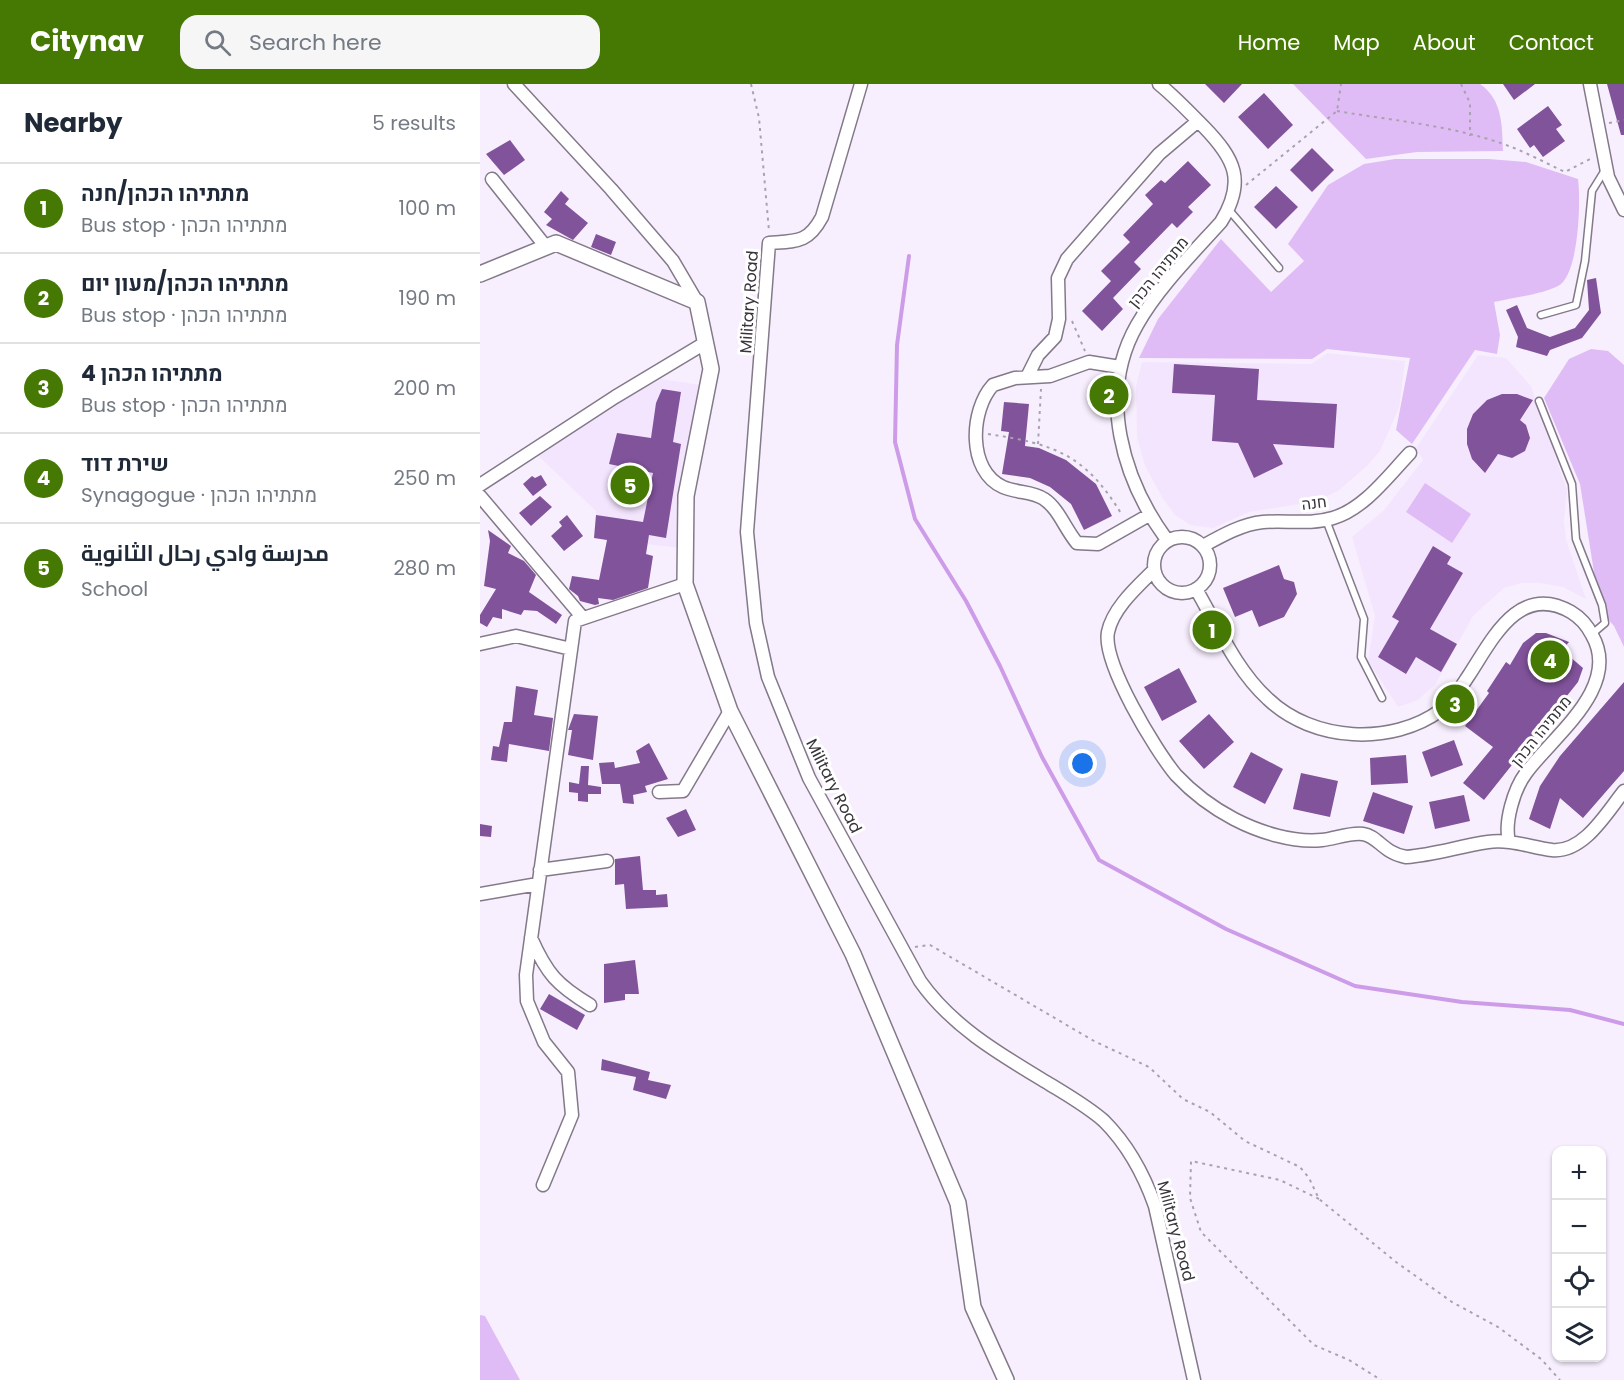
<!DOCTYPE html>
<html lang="en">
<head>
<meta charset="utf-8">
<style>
  body { margin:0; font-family:Poppins,Cairo,Heebo,sans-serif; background:#f6f6f7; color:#1f2937 }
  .controls { position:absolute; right:18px; bottom:18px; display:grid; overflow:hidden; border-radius:12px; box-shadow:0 2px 4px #0004 }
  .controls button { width:54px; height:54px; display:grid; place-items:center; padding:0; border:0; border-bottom:2px solid #e0e1e3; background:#fff; color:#1f2937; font:30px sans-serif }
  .you { position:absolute; left:603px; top:680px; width:21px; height:21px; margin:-15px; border:4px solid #fff; border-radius:50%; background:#1a73e8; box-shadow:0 0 0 9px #1a73e833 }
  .badge { display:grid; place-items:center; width:39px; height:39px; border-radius:50%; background:#467903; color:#fff; font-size:20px; font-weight:700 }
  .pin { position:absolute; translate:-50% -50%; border:3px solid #fff; box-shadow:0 2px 6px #0006 }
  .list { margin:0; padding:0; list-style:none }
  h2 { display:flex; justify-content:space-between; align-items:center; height:78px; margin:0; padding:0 24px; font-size:26px }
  h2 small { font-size:20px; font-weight:400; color:#747a83 }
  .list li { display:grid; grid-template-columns:39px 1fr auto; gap:18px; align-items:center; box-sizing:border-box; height:90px; padding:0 24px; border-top:2px solid #e0e1e3 }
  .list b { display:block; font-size:22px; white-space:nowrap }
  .list p { margin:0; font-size:20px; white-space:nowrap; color:#747a83 }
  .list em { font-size:20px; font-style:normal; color:#747a83 }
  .icon { flex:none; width:33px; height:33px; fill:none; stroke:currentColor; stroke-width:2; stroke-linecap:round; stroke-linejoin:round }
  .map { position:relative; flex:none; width:1144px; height:1296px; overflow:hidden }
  header { display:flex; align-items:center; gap:36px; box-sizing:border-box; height:84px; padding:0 30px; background:#467903; color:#fff }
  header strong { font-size:28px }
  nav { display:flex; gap:33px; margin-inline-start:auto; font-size:21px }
  .search { width:420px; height:54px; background:#f6f6f7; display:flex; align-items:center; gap:15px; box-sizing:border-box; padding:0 21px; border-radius:18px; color:#747a83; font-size:22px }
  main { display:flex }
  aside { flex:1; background:#fff }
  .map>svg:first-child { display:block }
  .built { fill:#f4e5fe }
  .green { fill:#e0bcf6 }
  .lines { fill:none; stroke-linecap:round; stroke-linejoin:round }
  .stream { stroke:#cd9ce9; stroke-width:4 }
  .building { fill:#81539b }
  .service-casing { stroke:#837989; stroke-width:9 }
  .minor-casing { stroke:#837989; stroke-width:15 }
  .tertiary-casing { stroke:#837989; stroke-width:18 }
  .path { stroke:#a9a2ae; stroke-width:2; stroke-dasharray:3 4.5; stroke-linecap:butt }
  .service { stroke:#fff; stroke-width:6 }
  .minor { stroke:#fff; stroke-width:12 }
  .tertiary { stroke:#fff; stroke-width:15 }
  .labels { text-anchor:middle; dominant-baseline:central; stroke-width:6; stroke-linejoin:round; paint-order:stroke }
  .street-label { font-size:16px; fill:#38343b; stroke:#fff }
</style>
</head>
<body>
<header>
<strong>Citynav</strong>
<div class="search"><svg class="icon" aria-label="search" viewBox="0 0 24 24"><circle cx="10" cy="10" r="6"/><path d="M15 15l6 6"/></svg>Search here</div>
<nav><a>Home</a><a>Map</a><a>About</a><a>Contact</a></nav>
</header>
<main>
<aside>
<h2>Nearby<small>5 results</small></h2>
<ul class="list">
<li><span class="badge">1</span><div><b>מתתיהו הכהן/חנה</b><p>Bus stop · מתתיהו הכהן</p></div><em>100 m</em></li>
<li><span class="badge">2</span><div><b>מתתיהו הכהן/מעון יום</b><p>Bus stop · מתתיהו הכהן</p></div><em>190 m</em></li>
<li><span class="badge">3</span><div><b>מתתיהו הכהן 4</b><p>Bus stop · מתתיהו הכהן</p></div><em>200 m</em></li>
<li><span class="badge">4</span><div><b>שירת דוד</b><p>Synagogue · מתתיהו הכהן</p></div><em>250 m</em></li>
<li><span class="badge">5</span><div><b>مدرسة وادي رحال الثانوية</b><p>School</p></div><em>280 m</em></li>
</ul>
</aside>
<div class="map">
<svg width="1144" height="1296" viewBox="0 0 1144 1296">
  <rect width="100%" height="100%" fill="#f8effe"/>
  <path class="built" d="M848,269L925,277L919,324L900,367L888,381L858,407L842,414L821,420L769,428L733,444L710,441L695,431L683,415L665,382L657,353L656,302L662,278L831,280Z
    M998,271L1026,274L1051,302L1087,406L1084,437L1086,455L1106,515L1083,503L1060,499H1041L1024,504L993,532L955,601L938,616L918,623L888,577L895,532L872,453L904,426L943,376L936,364Z
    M181,295L227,302L201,464L114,454L116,427L52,366Z"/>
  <path class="green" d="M813,0H1000C1023,16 1022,42 1023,67L937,68L886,75Z
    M915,75H1009L1046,78L1098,95C1101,116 1099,192 1078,202C1060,211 1034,213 1014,218L1020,251L1017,270L995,266L932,360L916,346L930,274L847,265L832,275L659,274L678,235L741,155L791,208L824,177L808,160L848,101L884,80Z
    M1111,265L1128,267L1144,281V563L1134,542L1120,526L1100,400L1064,314L1089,275Z
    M945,399L991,430L972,459L926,428Z
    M0,1231L5,1232L40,1296H0Z"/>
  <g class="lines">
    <path class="stream" d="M429,172L417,261L415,358L435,435L486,517L520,582L562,673L619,776L746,845L875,902L982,918L1090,926L1144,940"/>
  </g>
  <path class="building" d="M725,0H762L744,19Z
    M1023,0H1055L1034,16Z
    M1127,0H1144V51H1141Z
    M784,9L813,41L788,65L758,33Z
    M1068,22L1082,41L1076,45L1085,57L1063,73L1054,61L1050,64L1037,45Z
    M30,56L45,76L24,91L6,70Z
    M832,64L854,86L832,108L810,86Z
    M708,77L731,101L708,123L713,128L697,144L692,139L654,178L661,185L633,214L643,225L622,247L602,227L631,197L621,187L650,158L643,151L673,120L665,111L681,96L685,99Z
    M796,102L818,123L796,145L774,123Z
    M81,107L89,115L85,120L108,139L93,156L66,141L72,135L64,128Z
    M116,150L136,158L131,171L111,163Z
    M1116,194L1121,229L1102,254L1070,266L1067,272L1036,263L1038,253L1026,226L1037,221L1047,244L1070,253L1095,244L1109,226L1107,196Z
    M694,280L779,285L777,316L857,320L854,364L793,360L803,380L774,394L758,359L732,357L735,311L692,309Z
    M182,305L201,308L193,358L201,360L186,454L169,451L166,470L173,472L168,504L133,516L118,514L119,520L115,521L100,517L98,512L89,505L92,492L119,496L127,456L114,454L116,431L163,438L173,389L129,380L137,349L171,354L176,319Z
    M1022,310H1037L1053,316L1040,336L1046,341L1050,354L1045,367L1032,374L1018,370L1005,389L992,375L987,360V345L993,330L1007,316Z
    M524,318L549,320L545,362L559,364L586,376L616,400L632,432L604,446L591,420L570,403L550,394L522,390L529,348L521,347Z
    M61,391L67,401L53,412L43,400L52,392L55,394Z
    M60,412L72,423L51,442L39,429Z
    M87,431L103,452L84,467L71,452L82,442L79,438Z
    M8,446L31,462L28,469L44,477L56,491L49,508L82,531L76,540L57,527L44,526L41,531L22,525V535L13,533L7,543L0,539V531L16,505L4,502L10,457Z
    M953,462L971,473L967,480L983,489L950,545L977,560L961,588L936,573L926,590L898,573L919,537L912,533Z
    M799,481L804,495L814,498L817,510L804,533L779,543L772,526L755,533L743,504Z
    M1056,549H1066L1089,558L1082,566L1103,584L1098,598L1004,716L983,699L1013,663L985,642L1009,609L1007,607L1026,578L1030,581L1043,559Z
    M699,584L717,618L682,637L664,603Z
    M1144,598V687L1103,734L1080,714L1070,745L1049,735L1060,702L1080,672Z
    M36,602L58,606L54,631L73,634L69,667L29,660L27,678L11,676L13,662L19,663L24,638H32Z
    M94,630L118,632L113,676L88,671L92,646H88Z
    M729,630L754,658L724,685L699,657Z
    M974,656L983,681L951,693L942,668Z
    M169,659L188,695L165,702L167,708L153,711L154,720L143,719L140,700H122L119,679L134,678L135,684L160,679L156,667Z
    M771,668L803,685L785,720L753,703Z
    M926,671L928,699L891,701L890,674Z
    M101,682H109L108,701L121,703V710H108V718L98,717V709L89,708V698L99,700Z
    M821,689L858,697L850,733L813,725Z
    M893,708L933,722L924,750L883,737Z
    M984,711L990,737L955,745L949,718Z
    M206,725L216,746L198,753L186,734Z
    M0,740L12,742L11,753L0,752Z
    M160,772L163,806H176V811L187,810L188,823L146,825L144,800L135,801V775Z
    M155,876L159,910H145V916L124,919V880Z
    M69,910L105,931L97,946L60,925Z
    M122,975L170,988L168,996L191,1001L186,1015L153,1006L156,993L121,986Z"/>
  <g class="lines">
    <g class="service-casing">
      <path id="service" d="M749,126L799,184
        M1061,231L1096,221L1105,177L1112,107L1125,86
        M1059,317L1092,400L1096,455L1122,521L1125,539L1112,550
        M846,436L884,535L881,573L902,614"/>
    </g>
    <g class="minor-casing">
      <path id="minor" d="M34,0L131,105L193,177L217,218
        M381,0L342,133C328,159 317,157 289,159L267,448L276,539L288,593L329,694L440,897C473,944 523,972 571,1001C589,1012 608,1023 624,1037C648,1061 664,1091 675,1122L714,1296
        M679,0C695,13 709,28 724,43C755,75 766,97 741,138C712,170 678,204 657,241C617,311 643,396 687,456
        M1110,0L1128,93L1144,126
        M12,95L66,163
        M640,283L609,278L570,292L535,294L513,301C490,326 487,387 523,403C536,409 553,407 564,415C579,425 585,445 597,459L618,460L669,431
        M547,293L558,271L575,253L579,235L578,194L587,175L679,70L718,37
        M0,401L135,313L225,259
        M0,412L103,534
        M674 481a28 28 0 1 1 56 0a28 28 0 1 1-56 0Z
        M723,462C741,452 762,440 783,438C806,436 830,441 853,434C884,425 908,392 930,369
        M674,486C657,503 633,524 628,548C622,579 676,667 696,691C712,708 733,724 754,735C779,748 813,759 842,756C854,755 871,748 883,750C898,752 903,769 926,773C954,771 980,762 1008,758C1030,755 1050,763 1072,766C1104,769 1127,728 1144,707
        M716,505C738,543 756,586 788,615C833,658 912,662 961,626C973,617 981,603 989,591C1012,556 1039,498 1091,528C1101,534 1107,541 1112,551C1142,603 1073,652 1046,689C1034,705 1024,738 1029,758
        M0,560L36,552L91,565
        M179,708L203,707L250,627
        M60,786L127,777
        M0,810L58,800
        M51,854C67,890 77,901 110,921
        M63,1101L92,1031L88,988L64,958L47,917L46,891L95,537L205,500"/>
    </g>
    <g class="tertiary-casing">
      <path id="tertiary" d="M0,190L76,159L217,218L231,285L206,412L205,500L250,627L373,870L478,1119L493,1223L526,1296"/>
    </g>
    <path class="path" d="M271,0L279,34L289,147
      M981,0L990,19V52
      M857,27C915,37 979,42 1034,64C1051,71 1068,80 1085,88L1112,74
      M1129,39L1144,36
      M766,101L857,27L861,0
      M592,237L605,267
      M508,350C575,360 606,371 642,431
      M558,360L561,305
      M435,863L450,861L614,957L669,983L703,1015L730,1028L765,1057L820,1083L829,1094L839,1115L916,1178L972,1218L1018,1243L1061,1275L1080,1296
      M839,1115L800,1096L711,1077L710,1114L721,1148L834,1261L869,1276L901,1296"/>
    <use href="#service" class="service"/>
    <use href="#minor" class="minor"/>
    <use href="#tertiary" class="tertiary"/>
  </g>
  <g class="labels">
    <g class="street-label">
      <text transform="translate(678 188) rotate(-51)">מתתיהו הכהן</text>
      <text transform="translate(269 218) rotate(-86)">Military Road</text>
      <text transform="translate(834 419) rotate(-7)">חנה</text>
      <text transform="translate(1061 647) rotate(-51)">מתתיהו הכהן</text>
      <text transform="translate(354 702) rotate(63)">Military Road</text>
      <text transform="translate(696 1147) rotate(75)">Military Road</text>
    </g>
  </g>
</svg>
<div class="controls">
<button>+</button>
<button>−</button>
<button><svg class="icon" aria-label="locate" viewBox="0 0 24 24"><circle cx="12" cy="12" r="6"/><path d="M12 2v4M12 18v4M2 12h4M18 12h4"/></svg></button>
<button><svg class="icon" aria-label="layers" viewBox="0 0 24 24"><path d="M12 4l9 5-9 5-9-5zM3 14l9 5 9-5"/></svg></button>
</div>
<div class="you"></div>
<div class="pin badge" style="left:732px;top:546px">1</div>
<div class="pin badge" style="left:629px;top:311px">2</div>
<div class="pin badge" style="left:975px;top:620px">3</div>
<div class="pin badge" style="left:1070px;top:576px">4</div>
<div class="pin badge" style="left:150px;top:401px">5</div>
</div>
</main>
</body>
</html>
